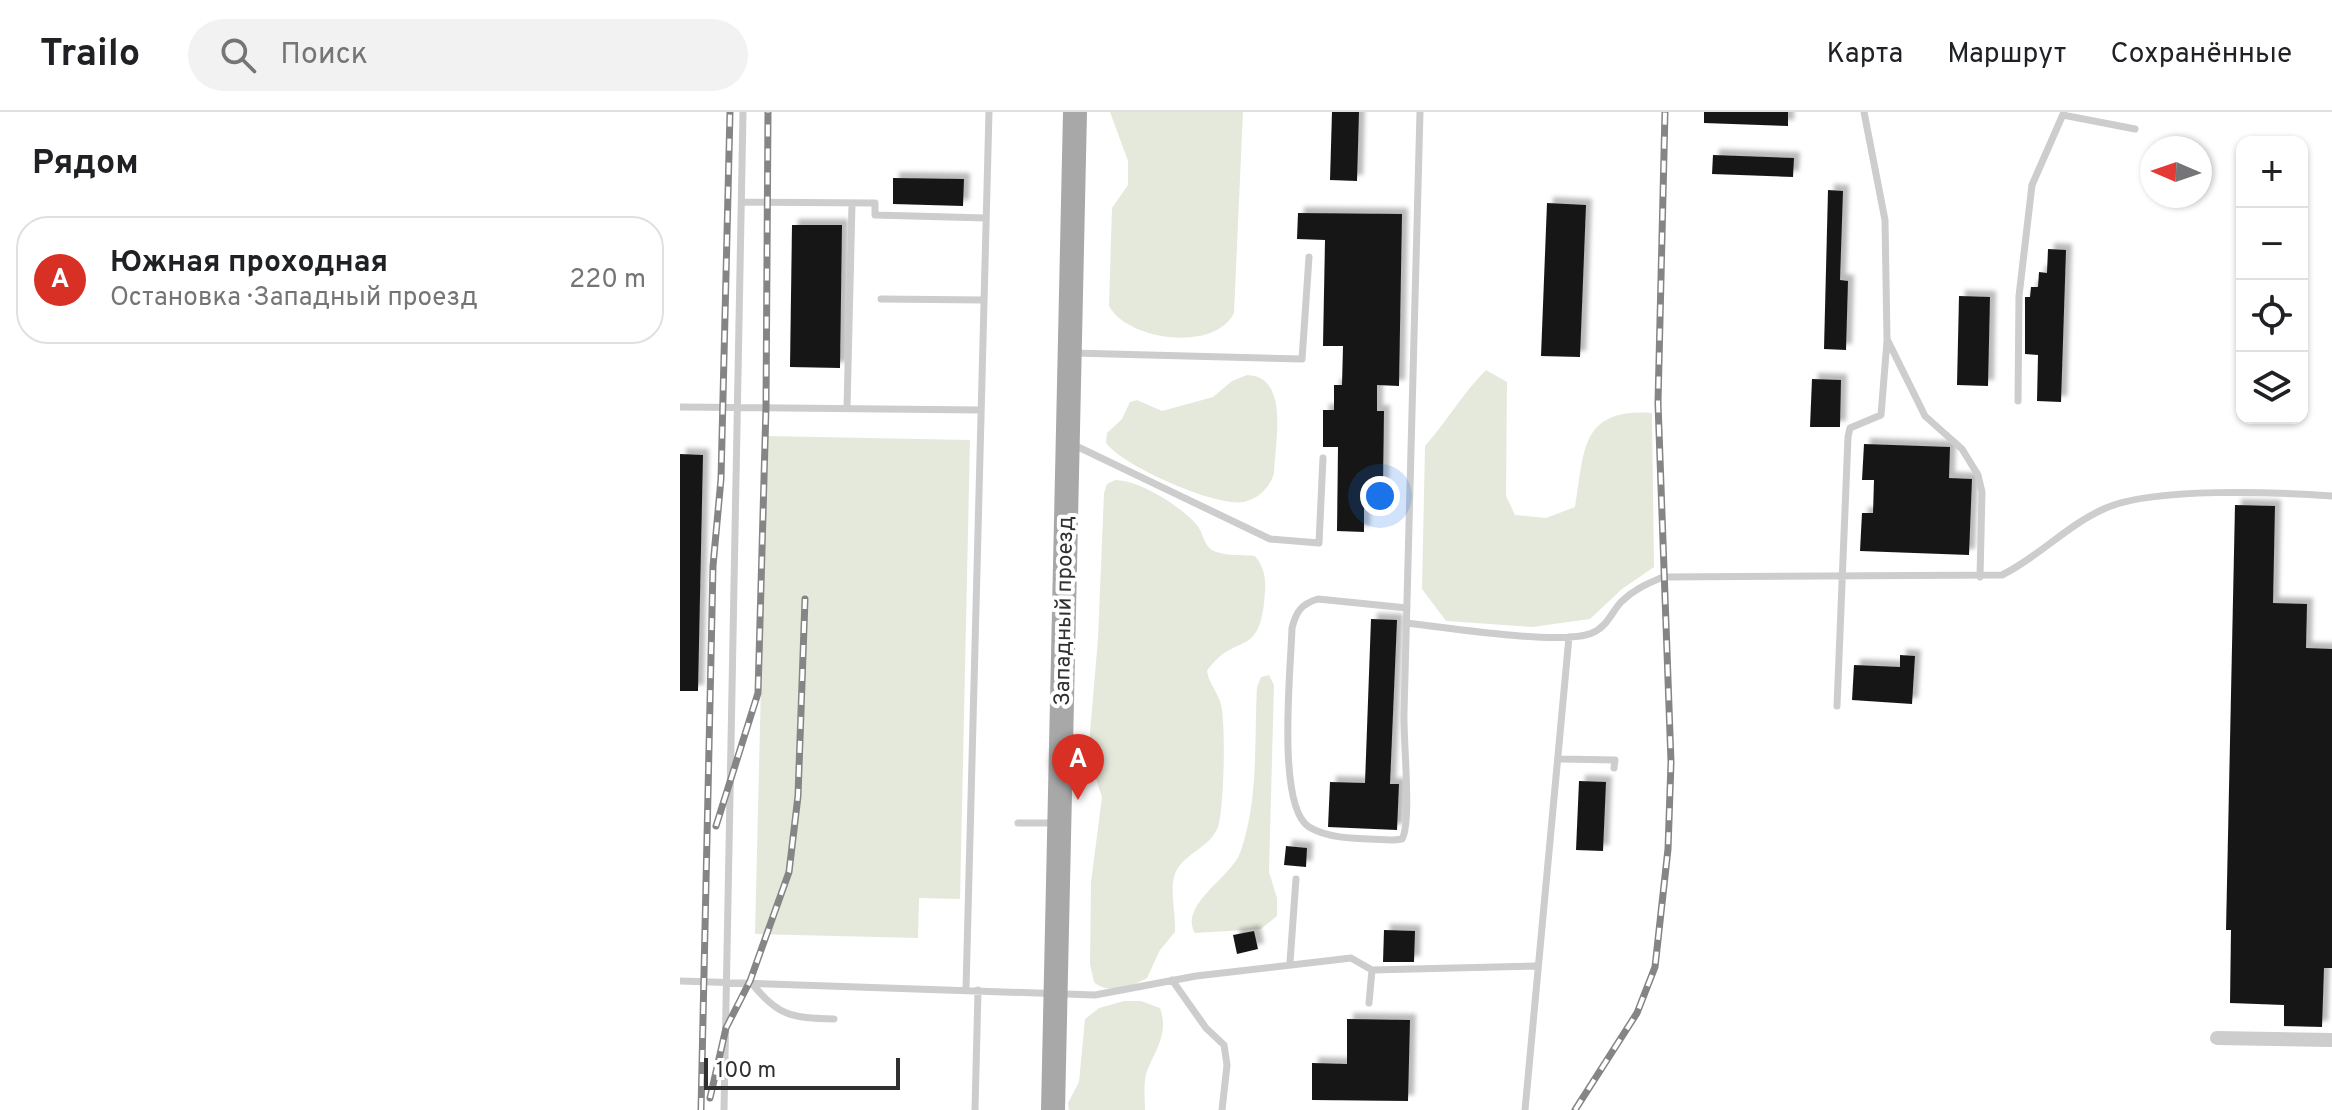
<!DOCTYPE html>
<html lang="ru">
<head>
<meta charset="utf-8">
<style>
  body { margin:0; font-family:Overpass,sans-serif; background:#f2f2f2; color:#202124 }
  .controls { position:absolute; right:24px; top:24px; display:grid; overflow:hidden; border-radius:16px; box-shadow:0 2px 6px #0004 }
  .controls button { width:72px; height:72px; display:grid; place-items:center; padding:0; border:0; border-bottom:2px solid #e0e0e0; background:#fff; color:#202124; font:40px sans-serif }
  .compass { position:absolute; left:1460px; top:24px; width:72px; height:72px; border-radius:50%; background:#fff; box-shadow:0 2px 6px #0004; rotate:272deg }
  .scale { position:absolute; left:24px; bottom:20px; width:196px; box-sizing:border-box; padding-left:8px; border:4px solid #303030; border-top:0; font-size:22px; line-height:28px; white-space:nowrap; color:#303030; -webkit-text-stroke:6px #fff; paint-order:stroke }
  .you { position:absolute; left:700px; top:384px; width:28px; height:28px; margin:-20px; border:6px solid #fff; border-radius:50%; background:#1a73e8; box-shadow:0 0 0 12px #1a73e833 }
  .badge { display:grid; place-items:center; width:52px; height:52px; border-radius:50%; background:#d93025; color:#fff; font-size:26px; font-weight:700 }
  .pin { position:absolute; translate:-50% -66px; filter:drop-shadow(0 2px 4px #0008) }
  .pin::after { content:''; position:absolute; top:42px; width:28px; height:24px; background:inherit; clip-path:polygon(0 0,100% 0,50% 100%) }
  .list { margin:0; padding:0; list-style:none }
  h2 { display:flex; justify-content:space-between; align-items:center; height:104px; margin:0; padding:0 32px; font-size:34px }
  h2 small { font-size:26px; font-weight:400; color:#757577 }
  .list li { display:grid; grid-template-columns:52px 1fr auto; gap:24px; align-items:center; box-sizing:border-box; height:128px; margin:0 16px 16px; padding:0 16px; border:2px solid #e0e0e0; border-radius:32px }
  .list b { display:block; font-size:30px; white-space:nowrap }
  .list p { margin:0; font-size:26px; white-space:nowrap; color:#757577 }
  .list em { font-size:26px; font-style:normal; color:#757577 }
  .icon { flex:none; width:44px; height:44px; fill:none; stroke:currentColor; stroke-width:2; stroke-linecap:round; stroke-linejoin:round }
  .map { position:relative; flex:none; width:1652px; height:998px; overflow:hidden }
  header { display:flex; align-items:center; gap:48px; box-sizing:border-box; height:112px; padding:0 40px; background:#fff; border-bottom:2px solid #e0e0e0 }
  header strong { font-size:38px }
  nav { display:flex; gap:44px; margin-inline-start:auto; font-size:28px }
  .search { width:560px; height:72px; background:#f2f2f2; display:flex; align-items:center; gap:20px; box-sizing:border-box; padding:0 28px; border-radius:44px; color:#757577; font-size:30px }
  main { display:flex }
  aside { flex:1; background:#fff }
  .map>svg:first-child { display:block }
  .green { fill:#e5e9dc }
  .building { fill:#171717; filter:url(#shadow) }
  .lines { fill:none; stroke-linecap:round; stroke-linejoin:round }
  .service { stroke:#cdcdcd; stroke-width:7 }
  .minor { stroke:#cdcdcd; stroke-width:14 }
  .primary { stroke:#a8a8a8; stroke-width:24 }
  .rail-casing { stroke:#858585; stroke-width:7 }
  .rail { stroke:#fff; stroke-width:4; stroke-dasharray:12; stroke-linecap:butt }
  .labels { text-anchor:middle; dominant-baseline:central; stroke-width:8; stroke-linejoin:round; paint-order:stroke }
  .street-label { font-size:22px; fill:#303030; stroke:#fff }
</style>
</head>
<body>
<header>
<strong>Trailo</strong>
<div class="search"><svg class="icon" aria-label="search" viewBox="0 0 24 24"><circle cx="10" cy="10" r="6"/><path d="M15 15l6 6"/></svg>Поиск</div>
<nav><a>Карта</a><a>Маршрут</a><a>Сохранённые</a></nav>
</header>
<main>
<aside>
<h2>Рядом<small></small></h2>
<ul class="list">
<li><span class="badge">A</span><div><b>Южная проходная</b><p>Остановка · Западный проезд</p></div><em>220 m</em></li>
</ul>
</aside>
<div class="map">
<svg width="1652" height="998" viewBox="0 0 1652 998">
  <defs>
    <filter id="shadow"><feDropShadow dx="6" dy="-6" stdDeviation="2" flood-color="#0004"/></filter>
  </defs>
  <rect width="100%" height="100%" fill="#fff"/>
  <path class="green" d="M430,0H563L554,201C535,240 448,229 429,194L432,96L448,73V49Z
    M806,258L827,270L826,384L835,403L866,406L895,395C905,340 899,296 972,301L974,455L942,477L910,507L852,515L766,509L742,477L745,334C767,309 783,281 806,258Z
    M567,263C610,264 595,331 594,361C590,376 579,386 564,390C535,395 443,354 426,331L427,321L442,307L450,290L457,288L482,299L533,285L552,269Z
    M87,324L290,328L280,787L239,786L238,826L75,822Z
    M435,368C459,368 499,393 516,412C523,419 523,432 532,438C545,445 561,442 575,444C584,455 586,466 585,479C581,550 557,517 527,559C529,572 538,580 541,593C546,611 544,699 538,715C529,738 500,742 494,765C490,782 496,803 495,820L480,838L467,866C453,874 427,883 414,870L410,852L411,770L422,685L411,652L410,620L418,527L424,381L427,372Z
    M589,563L594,573L589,760L597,786V804L581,817L515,821C498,794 551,765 560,741C579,689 574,629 577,575L581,565Z
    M444,889H461L480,896C489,921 476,937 467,959C463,970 465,986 465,998H389L388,991L399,970L405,907L419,896Z"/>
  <path class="building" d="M652,0H679L677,69L650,68Z
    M1024,0H1108V14L1024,11Z
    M1033,43L1114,46L1113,65L1032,62Z
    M213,66L284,67L283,94L213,92Z
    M1148,78L1163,79L1160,168L1168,169L1166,238L1144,237Z
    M867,91L906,93L900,245L861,244Z
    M618,101L722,102L719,274L697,273V299H704L703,373H684V420L657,419L658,335H643V298H654V273H662L663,234H643L645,128L617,127Z
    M112,113H162L160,256L110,255Z
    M1368,137L1386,138L1381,290L1357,289L1358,243L1345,242V185H1350L1351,175H1358L1359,160L1367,161Z
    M1279,184L1310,185L1308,274L1277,273Z
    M1132,267L1161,268L1160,315H1130Z
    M1184,332L1270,335L1269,366L1292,367L1289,443L1180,439L1182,401H1193L1194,368H1182Z
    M0,342L23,343L18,579H0Z
    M1555,393L1595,394L1593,491L1627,492L1626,536L1652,537V856H1644L1642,915L1604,914V893L1550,891L1551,818H1546Z
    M691,507L717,508L710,672H719L717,718L648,715L650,670L685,671Z
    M1220,543L1235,544L1232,592L1172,588L1174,553L1220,555Z
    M899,669L926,670L923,739L896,738Z
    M606,734L627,736L626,755L604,753Z
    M704,818L735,819L734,850H703Z
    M574,819L578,837L557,842L553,823Z
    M667,907L730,908L728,989L632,988V951L667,952Z"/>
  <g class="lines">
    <path class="service" d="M1184,0L1205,108L1207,227L1245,304L1282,337L1298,363L1302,380L1300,465
      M1383,3L1455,17
      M62,90L195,91V103L306,106
      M201,187L303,188
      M393,241L622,247L629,145
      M1338,289L1339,184L1352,73L1384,0
      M0,295L300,298
      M167,296L172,91
      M394,333L590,427L639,431L643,346
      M727,496L638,487C621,492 616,500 612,516C611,555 596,694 629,715C652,729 688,726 714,728L722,727C732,710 723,627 724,601C729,400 735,200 740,0
      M726,511C764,515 882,534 912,521C927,515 931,501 941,490C954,477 967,472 983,465L1322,463C1359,445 1388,412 1426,396C1474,375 1597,380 1652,384
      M1157,594L1168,325L1170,316L1201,303L1207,229
      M881,647L935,648L934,656
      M338,711H373
      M610,850L616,767
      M492,868L526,916L544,933L547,953L542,998
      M0,869L415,883L516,864L671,846L692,858L855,854
      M70,869C97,904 111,906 154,907
      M286,877L309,0
      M689,891L692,858
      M44,998L63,0
      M295,998L298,878
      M845,998L889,525"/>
    <path class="minor" d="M1537,926L1652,928"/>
    <path class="primary" d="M373,998L395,0"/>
    <g class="rail-casing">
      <path id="rail" d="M36,714L78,581L86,295L88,0
        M30,986L46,916L70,869L109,760L118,684L125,487
        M21,998L33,454L41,367L50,0
        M895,998L957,901L975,855L988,737L991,650L978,291L985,0"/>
    </g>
    <use href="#rail" class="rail"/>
  </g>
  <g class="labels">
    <g class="street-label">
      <text transform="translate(385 499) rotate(-89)">Западный проезд</text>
    </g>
  </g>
</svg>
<div class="controls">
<button>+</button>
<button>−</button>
<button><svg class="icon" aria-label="locate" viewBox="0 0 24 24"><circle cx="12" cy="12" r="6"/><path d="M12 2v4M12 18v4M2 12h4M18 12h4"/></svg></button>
<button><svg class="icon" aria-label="layers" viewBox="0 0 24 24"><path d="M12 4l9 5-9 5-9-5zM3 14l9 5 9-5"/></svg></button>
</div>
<svg class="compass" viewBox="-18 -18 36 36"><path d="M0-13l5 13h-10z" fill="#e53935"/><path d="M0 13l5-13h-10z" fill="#757577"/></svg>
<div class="scale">100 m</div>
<div class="you"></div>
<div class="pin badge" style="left:398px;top:688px">A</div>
</div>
</main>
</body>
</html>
